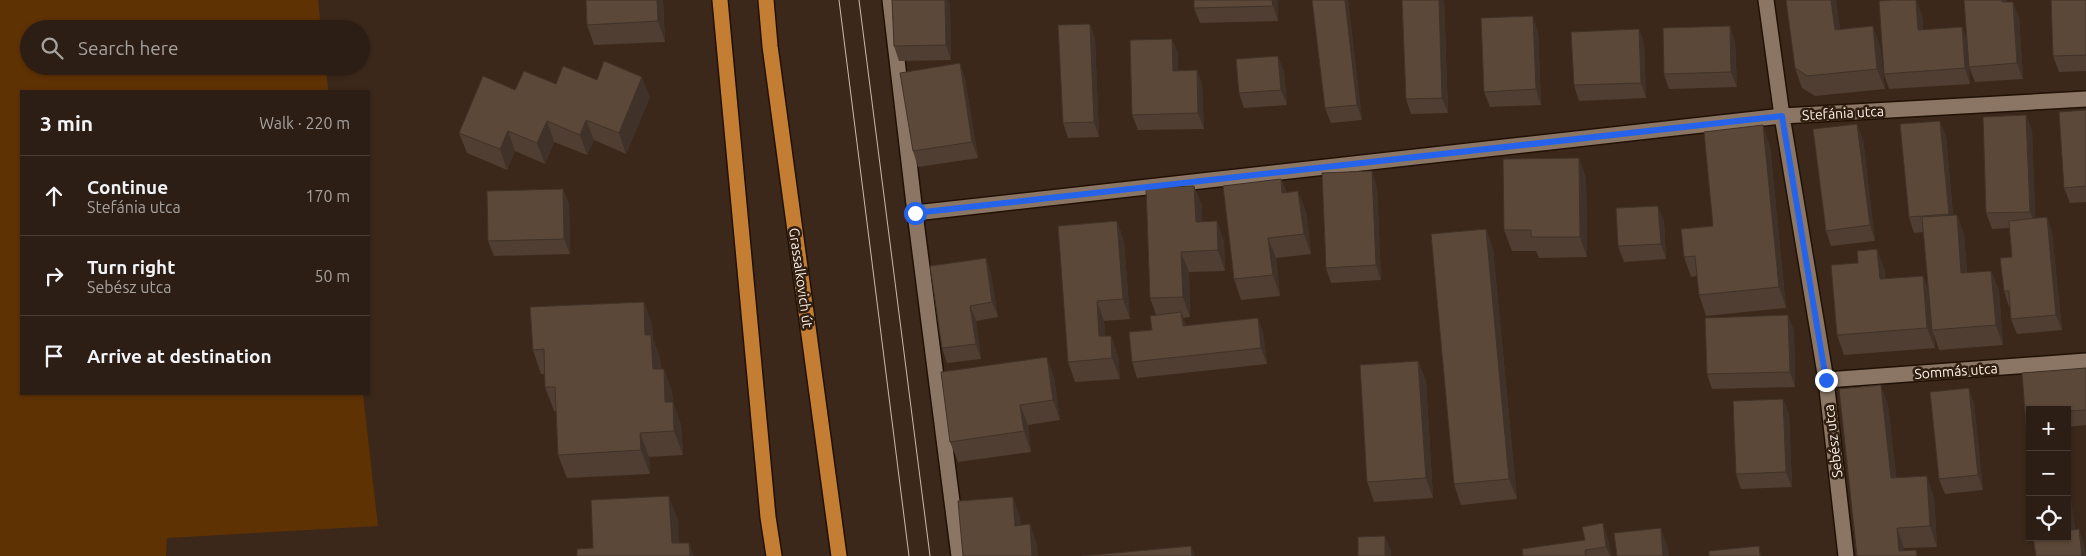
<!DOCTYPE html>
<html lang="en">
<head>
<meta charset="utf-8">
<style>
  body { margin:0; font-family:Ubuntu,sans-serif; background:#382b22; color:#f1f3f6 }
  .controls { position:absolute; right:15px; bottom:15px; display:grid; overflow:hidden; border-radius:0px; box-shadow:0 1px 4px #0004 }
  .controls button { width:45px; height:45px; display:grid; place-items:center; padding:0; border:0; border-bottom:1px solid #483c34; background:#2c1e14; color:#f1f3f6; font:25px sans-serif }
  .stop { position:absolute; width:15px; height:15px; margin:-11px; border:4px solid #2563eb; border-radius:50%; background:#fff }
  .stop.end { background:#2563eb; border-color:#fff; box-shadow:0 1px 5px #0008 }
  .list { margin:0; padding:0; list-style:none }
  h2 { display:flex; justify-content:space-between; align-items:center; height:65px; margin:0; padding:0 20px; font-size:21px }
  h2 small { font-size:16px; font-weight:400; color:#a6a2a0 }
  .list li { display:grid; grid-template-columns:32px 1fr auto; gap:15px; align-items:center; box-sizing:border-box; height:80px; padding:0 20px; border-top:1px solid #483c34 }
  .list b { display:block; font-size:19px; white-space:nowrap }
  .list p { margin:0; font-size:16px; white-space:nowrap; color:#a6a2a0 }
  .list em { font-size:16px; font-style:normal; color:#a6a2a0 }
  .icon { flex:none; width:28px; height:28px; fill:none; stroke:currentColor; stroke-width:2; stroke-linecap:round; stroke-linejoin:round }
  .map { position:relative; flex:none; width:2086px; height:556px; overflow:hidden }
  .search { position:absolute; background:#2c1e14; box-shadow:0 1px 4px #0004; left:20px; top:20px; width:350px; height:55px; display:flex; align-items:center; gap:12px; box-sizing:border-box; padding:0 18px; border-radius:28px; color:#a6a2a0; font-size:19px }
  .panel { position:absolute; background:#2c1e14; box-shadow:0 1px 4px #0004; left:20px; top:90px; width:350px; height:305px; border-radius:0px }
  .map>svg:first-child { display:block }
  .green { fill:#5f3204 }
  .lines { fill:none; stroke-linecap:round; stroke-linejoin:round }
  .service-casing { stroke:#211104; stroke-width:18 }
  .minor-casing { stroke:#211104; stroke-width:18 }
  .primary-casing { stroke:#211104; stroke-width:18 }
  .service { stroke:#8b7665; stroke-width:15 }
  .minor { stroke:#8b7665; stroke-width:15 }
  .primary { stroke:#c47e34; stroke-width:15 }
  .tram { stroke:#c9bab0; stroke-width:1 }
  .wall { fill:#4f3e31 }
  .shaded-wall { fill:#403228 }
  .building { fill:#5c4839; stroke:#403228 }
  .route { stroke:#2563eb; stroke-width:6 }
  .labels { text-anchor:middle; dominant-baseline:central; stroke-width:5; stroke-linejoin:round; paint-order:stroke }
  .street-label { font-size:14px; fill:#fdf0e7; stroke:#301f11 }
</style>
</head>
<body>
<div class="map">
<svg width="2086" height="556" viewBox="0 0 2086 556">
  <rect width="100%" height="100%" fill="#3b281a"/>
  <path class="green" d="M0,0H318L321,29H29V66H326L328,91H21V394H363L378,526L167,538L166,556H0Z"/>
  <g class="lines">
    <g class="service-casing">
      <path id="service" d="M890,0L915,213L959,556"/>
    </g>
    <g class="minor-casing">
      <path id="minor" d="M1766,0L1782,116L1826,380L1846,556
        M915,213L1782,116L2086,99
        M1826,380L2086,361"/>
    </g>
    <g class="primary-casing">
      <path id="primary" d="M720,0L768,517L774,556
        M766,0L770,46L839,556"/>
    </g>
    <use href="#service" class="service"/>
    <use href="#minor" class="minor"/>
    <use href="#primary" class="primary"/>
    <path class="tram" d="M839,0L909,556
      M859,0L930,556"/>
  </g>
  <path class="wall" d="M663,0L665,42L594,45L587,25Z
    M892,0H948L950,6L951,60L899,61L894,46Z
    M1194,0H1278V21L1200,23L1194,8Z
    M1348,0L1362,120L1331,123L1325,108Z
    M1402,0H1444L1448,113L1411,114L1406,99Z
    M1836,0L1840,29L1873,26L1880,47L1885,89L1815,96L1802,88L1795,68Z
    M1964,0H2006V2L2019,17L2023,79L1975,82L1969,67L1970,84L1889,89L1884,74L1922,14L1923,30L1967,42Z
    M2086,0V71L2059,72L2053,56Z
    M1090,24L1095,39L1099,137L1068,138L1063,123Z
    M1730,26L1735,42L1737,87L1669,89L1664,74Z
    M1639,29L1644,44L1646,98L1579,101L1574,85Z
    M1538,31L1541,105L1490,107L1484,92Z
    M1172,39L1178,54V71L1197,70L1202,85L1204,129L1138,130L1132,115Z
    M960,63L965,79L978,158L918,167L913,151Z
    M1284,71L1287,105L1244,108L1239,93Z
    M556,84L650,97L626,154L594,140L587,155L554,142L545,164L515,151L507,170L467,153L459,133L515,90Z
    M2086,110V202L2070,203L2064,188Z
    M2032,130L2035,218L2047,217L2052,233L2062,330L2017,334L2011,319L2010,306L2009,307L2004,291L2012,257L2009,228L1992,229L1986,213Z
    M1946,136L1953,215H1957L1964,235L1967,273L1991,271L1999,291L2003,345L1939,350L1934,335L1935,348L1844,355L1837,335L1885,270V279L1923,276L1928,290L1924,232L1914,233L1909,217Z
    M1863,139L1875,241L1831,246L1826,231Z
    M1770,146L1786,308L1706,316L1699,295L1697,276L1691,277L1684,257L1713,226Z
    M1579,158L1586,179L1587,257L1539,258L1536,251H1512L1504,230Z
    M1281,179L1286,192L1306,211L1311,254L1276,258L1280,296L1241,300L1234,279Z
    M1194,186L1202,206V222L1217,221L1224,242L1225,271L1189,272L1190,317L1183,318L1186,326L1258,318L1263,333L1267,364L1137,378L1132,362L1152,330L1156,315L1150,298Z
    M1377,187L1381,280L1331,283L1326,268Z
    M563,189L569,204L570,254L494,256L488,241Z
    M1117,221L1124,242L1130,319L1104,321L1105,336H1111L1118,356L1120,379L1075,382L1068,362Z
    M1664,221L1666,259L1624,262L1618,246Z
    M1486,229L1493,249L1517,499L1461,505L1454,484Z
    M986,258L991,274L998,317L976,321L981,359L947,363L942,348Z
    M644,302L652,325L653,339L660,358L661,369H664L672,392L673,402L681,425L683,455L649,457L650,474L567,478L558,455L556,411H554L545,387V374H541L533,350Z
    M1794,330L1795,387L1712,389L1707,374Z
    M1418,361L1426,381L1433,498L1374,502L1367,482Z
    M2086,368V425L2067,427V410H2030V466L2022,373Z
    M1054,377L1060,420L1028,425L1031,452L958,462L950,442Z
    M1783,399L1789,414L1792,487L1741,489L1736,474Z
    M1974,403L1983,490L1945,494L1939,479Z
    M1888,405L1896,478L1934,497L1937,547L1904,548V551L1857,556Z
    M1608,539L1611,556H1523Z"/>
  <path class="shaded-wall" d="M657,0H663L665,42L658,21Z
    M945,0H948L950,6L951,60L946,45Z
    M1272,0H1278V21L1273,6Z
    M1345,0H1348L1362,120L1357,105Z
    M1439,0H1444L1448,113L1442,98Z
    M1831,0H1836L1843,50L1835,30Z
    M1916,0L1922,14L1924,46L1918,30Z
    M2002,0H2006L2008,18L2002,2Z
    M2013,2L2019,17L2023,79L2017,63Z
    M1533,16L1538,31L1541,105L1536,89Z
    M1090,24L1095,39L1099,137L1094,122Z
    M1730,26L1735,42L1737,87L1731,72Z
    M1873,26L1880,47L1885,89L1877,69Z
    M1962,27L1968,43L1970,84L1965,68Z
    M1639,29L1644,44L1646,98L1641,83Z
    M1172,39L1178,54V86L1173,71Z
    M1278,56L1284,71L1287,105L1281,90Z
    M960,63L965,79L978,158L972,142Z
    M1197,70L1202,85L1204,129L1198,113Z
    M642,77L650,97L626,154L619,133Z
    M2026,115L2032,130L2036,227L2030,212Z
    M586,120L594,140L587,155L580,135Z
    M547,121L554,142L545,164L537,143Z
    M1940,121L1946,136L1954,229L1949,214Z
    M1857,124L1863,139L1875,241L1870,225Z
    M1763,125L1770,146L1786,308L1779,287Z
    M508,131L515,151L507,170L500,149Z
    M1579,158L1586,179L1587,257L1580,237Z
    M1372,171L1377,187L1381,280L1376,265Z
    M1281,179L1288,200L1282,193Z
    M1194,186L1202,206L1203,242L1196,222Z
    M563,189L569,204L570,254L564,239Z
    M1298,191L1306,211L1311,254L1304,234Z
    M1658,206L1664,221L1666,259L1661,244Z
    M1957,215L1964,235L1969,294L1961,273Z
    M2047,217L2052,233L2062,330L2056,315Z
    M1117,221L1124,242L1130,319L1123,299Z
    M1217,221L1224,242L1225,271L1218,250Z
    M1486,229L1493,249L1517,499L1509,479Z
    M1268,238L1276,258L1280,296L1273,275Z
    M1877,249L1885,270L1887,300L1880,279Z
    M1181,252L1189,272L1190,317L1183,297Z
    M986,258L991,274L998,317L992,302Z
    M1991,271L1999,291L2003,345L1996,325Z
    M1923,276L1931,296L1932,330L1934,335L1935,348L1927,328Z
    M1097,301L1104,321L1107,357L1099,336Z
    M644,302L652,325L653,339L660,358L662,393L653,369L645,335Z
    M970,306L976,321L981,359L976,344Z
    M1181,312L1187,328L1183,326Z
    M1788,315L1794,330L1795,387L1790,372Z
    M1258,318L1263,333L1267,364L1261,348Z
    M1111,336L1118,356L1120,379L1112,358Z
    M1047,357L1054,377L1060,420L1053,400Z
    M1418,361L1426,381L1433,498L1426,478Z
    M664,369L672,392L673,402L681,425L683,455L674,431L665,402Z
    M1881,385L1888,405L1899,499L1891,478Z
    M1969,388L1974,403L1983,490L1978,475Z
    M1783,399L1789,414L1792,487L1786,472Z
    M1020,405L1028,425L1031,452L1024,431Z
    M640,433L649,457L650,474L641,450Z
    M2067,446L2070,477L2067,471Z
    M1927,476L1934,497L1937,547L1930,526Z
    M2067,476L2069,481L2077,545L2071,530L2067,497Z
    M669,496L678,519L680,556L672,543Z
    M1013,497L1020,517L1023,546L1015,526Z
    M1603,523L1608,539L1611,556H1610L1606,547Z
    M1030,524L1037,544L1038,556H1032Z
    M1661,528L1668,548L1669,556H1663Z
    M1897,528L1904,548L1905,556L1899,551Z
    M2079,529L2084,544L2086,556H2082Z
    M1385,536L1391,551V556H1385Z
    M689,543L694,556H690Z
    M1191,546L1195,556H1192Z
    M1759,546L1762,556H1760Z"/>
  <path class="building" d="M586,0H657L658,21L587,25Z
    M892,0H945L946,45L894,46Z
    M1194,0H1272L1273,6L1194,8Z
    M1312,0H1345L1357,105L1325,108Z
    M1402,0H1439L1442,98L1406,99Z
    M1786,0H1831L1835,30L1873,26L1877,69L1807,76L1795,68Z
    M1891,0H1916L1918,30L1962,27L1965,68L1884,74L1879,1Z
    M1964,0H2002V2H2013L2017,63L1969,67Z
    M2051,0H2086V55L2053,56Z
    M1533,16L1536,89L1484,92L1481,18Z
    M1090,24L1094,122L1063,123L1058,25Z
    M1730,26L1731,72L1664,74L1663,28Z
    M1639,29L1641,83L1574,85L1571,32Z
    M1172,39L1173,71L1197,70L1198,113L1132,115L1130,40Z
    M1278,56L1281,90L1239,93L1236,59Z
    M604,61L642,77L619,133L586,120L580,135L547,121L537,143L508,131L500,149L459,133L483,76L515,90L524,71L556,84L563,66L597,80Z
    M960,63L972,142L913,151L900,73Z
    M2086,110V186L2064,188L2059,112Z
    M2026,115L2030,212L1986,213L1983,117Z
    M1940,121L1949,214L1909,217L1900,124Z
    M1857,124L1870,225L1826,231L1813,129Z
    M1763,125L1779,287L1699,295L1695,256L1684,257L1681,229L1713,226L1704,132Z
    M1579,158L1580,237H1531V230H1504L1503,159Z
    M1372,171L1376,265L1326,268L1322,173Z
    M1281,179L1282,193L1298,191L1304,234L1268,238L1273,275L1234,279L1223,186Z
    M1194,186L1196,222L1217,221L1218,250L1181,252L1183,297L1150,298L1146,188Z
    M563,189L564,239L488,241L487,191Z
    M1658,206L1661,244L1618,246L1616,208Z
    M1957,215L1961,273L1991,271L1996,325L1932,330L1922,217Z
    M2047,217L2056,315L2011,319L2009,291H2004L2000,258L2012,257L2009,221Z
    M1117,221L1123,299L1097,301L1099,336H1111L1112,358L1068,362L1058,226Z
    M1486,229L1509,479L1454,484L1431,234Z
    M1877,249L1880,279L1923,276L1927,328L1837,335L1831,265L1858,263L1857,251Z
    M986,258L992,302L970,306L976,344L942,348L930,266Z
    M644,302L645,335H651L653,369H664L665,402H673L674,431L640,433L641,450L558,455L555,387H545L544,349L533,350L530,307Z
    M1181,312L1183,326L1258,318L1261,348L1132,362L1129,332L1152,330L1150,316Z
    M1788,315L1790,372L1707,374L1705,318Z
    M1047,357L1053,400L1020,405L1024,431L950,442L941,372Z
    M1418,361L1426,478L1367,482L1360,365Z
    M2086,368V410L2067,411V410H2030V464H2029L2022,373Z
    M1881,385L1891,478L1927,476L1930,526L1897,528L1899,551L1916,550L1917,556H1857L1839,389Z
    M1969,388L1978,475L1939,479L1930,392Z
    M1783,399L1786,472L1736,474L1733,401Z
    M2026,470H2030V504Z
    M669,496L672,543H689L690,556H577V549L593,548L591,500Z
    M1013,497L1015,526L1030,524L1032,556H963L958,501Z
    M2067,497L2071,530L2079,529L2082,556H2036L2033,537H2067Z
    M1603,523L1606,547L1585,550L1586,556H1523L1522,549L1585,540L1582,527Z
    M1661,528L1663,556H1617L1614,533Z
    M1385,536V556H1358V537Z
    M1191,546L1192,556H1082Z
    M1759,546L1760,556H1709V551Z"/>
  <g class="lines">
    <path class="route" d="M915,213L1782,116L1826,380"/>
  </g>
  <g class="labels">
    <g class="street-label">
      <text transform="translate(1843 113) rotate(-3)">Stefánia utca</text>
      <text transform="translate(801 278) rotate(82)">Grassalkovich út</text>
      <text transform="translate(1956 371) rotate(-4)">Sommás utca</text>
      <text transform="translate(1833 441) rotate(-97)">Sebész utca</text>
    </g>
  </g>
</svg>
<div class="controls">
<button>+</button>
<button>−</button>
<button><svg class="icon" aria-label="locate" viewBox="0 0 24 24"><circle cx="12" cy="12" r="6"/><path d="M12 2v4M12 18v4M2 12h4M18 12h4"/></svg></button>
</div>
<div class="stop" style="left:915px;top:213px"></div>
<div class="stop end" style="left:1826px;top:380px"></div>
<div class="search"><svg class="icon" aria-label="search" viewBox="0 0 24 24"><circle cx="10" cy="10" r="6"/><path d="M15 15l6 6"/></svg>Search here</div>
<section class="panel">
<h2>3 min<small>Walk · 220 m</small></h2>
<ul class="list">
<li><svg class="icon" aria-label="ahead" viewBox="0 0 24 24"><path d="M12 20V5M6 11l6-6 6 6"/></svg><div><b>Continue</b><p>Stefánia utca</p></div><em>170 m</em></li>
<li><svg class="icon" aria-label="right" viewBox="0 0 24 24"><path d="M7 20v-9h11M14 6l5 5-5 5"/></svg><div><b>Turn right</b><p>Sebész utca</p></div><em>50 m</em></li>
<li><svg class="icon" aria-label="arrive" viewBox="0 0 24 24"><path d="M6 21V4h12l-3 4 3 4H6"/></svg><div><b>Arrive at destination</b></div></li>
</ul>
</section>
</div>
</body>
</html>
